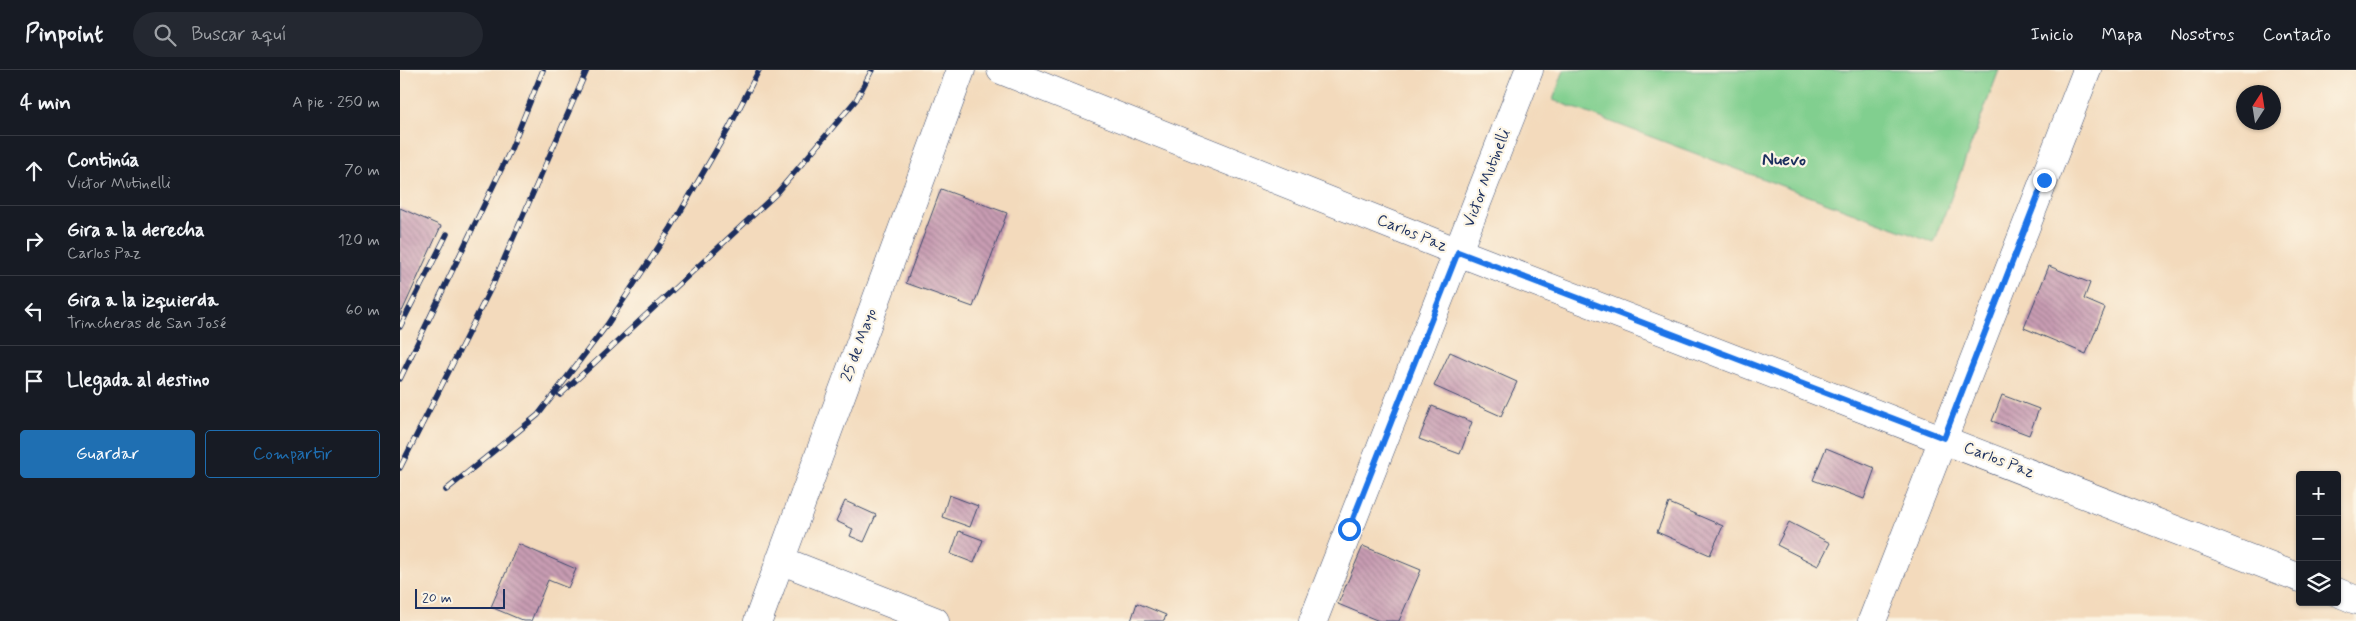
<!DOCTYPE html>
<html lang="es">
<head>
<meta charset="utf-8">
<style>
  body { margin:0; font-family:Mynerve,sans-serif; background:#242831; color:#f1f3f6 }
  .controls { position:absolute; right:15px; bottom:15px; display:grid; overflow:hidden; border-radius:5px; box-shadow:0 1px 4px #0004 }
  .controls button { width:45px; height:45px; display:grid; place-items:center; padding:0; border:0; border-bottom:1px solid #363941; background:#171b24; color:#f1f3f6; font:25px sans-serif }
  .compass { position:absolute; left:1836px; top:15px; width:45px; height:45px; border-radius:50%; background:#171b24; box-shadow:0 1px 4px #0004; rotate:12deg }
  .scale { position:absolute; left:15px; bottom:12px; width:90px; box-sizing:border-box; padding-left:5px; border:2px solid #1b2f5e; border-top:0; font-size:14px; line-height:18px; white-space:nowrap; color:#1b2f5e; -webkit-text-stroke:4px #fcf5e5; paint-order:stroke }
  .stop { position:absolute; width:15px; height:15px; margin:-11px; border:4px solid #1a73e8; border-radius:50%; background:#fff }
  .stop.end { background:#1a73e8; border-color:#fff; box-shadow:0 1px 5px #0008 }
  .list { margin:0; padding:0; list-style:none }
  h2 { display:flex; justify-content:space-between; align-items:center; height:65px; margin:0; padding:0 20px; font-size:21px }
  h2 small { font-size:16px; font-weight:400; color:#9ea1a6 }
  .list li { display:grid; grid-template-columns:32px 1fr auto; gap:15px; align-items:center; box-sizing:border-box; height:70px; padding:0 20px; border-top:1px solid #363941 }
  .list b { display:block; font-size:19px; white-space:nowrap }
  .list p { margin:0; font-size:16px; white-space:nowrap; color:#9ea1a6 }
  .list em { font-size:16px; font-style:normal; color:#9ea1a6 }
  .actions { display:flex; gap:10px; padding:15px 20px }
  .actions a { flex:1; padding:11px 0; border:1px solid #1f6fb2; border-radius:5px; text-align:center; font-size:18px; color:#1f6fb2 }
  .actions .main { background:#1f6fb2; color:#fff }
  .icon { flex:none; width:28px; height:28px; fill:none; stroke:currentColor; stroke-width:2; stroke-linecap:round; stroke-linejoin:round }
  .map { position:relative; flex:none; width:1956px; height:551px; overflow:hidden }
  header { display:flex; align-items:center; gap:30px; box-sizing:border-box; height:70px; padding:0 25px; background:#171b24; border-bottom:1px solid #363941 }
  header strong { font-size:24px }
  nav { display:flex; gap:28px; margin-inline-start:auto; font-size:18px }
  .search { width:350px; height:45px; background:#242831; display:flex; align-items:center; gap:12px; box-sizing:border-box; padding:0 18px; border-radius:28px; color:#9ea1a6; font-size:19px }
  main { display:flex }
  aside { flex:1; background:#171b24 }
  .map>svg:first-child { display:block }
  .pitch { fill:#81cf8f; stroke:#4e7f76 }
  .building { fill:url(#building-back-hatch) }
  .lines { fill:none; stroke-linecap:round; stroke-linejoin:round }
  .minor-casing { stroke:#3b496c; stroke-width:29 }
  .minor { stroke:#fff; stroke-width:28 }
  .rail-casing { stroke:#1b2f5e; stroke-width:5.5 }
  .rail { stroke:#fcf5e5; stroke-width:4; stroke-dasharray:11; stroke-linecap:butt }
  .route { stroke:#1a73e8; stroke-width:6 }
  .labels { text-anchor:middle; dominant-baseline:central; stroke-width:4.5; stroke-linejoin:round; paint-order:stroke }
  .street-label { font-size:16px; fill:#1b2f5e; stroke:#fcf5e5 }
  .neighbourhood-label { font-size:18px; font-weight:bold; fill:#1b2f5e; stroke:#fcf5e5 }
</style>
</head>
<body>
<header>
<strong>Pinpoint</strong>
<div class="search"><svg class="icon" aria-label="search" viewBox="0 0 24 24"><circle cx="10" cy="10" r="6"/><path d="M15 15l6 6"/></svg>Buscar aquí</div>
<nav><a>Inicio</a><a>Mapa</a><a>Nosotros</a><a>Contacto</a></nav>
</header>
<main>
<aside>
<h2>4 min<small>A pie · 250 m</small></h2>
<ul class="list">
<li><svg class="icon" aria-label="ahead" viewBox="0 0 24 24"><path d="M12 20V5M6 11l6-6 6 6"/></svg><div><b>Continúa</b><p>Victor Mutinelli</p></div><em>70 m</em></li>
<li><svg class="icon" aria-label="right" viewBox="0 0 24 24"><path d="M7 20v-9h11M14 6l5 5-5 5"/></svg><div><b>Gira a la derecha</b><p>Carlos Paz</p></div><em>120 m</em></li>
<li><svg class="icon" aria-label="left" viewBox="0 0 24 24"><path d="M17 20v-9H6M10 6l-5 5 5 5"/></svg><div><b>Gira a la izquierda</b><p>Trincheras de San José</p></div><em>60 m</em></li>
<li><svg class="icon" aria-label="arrive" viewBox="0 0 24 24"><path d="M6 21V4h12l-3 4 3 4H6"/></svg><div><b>Llegada al destino</b></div></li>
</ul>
<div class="actions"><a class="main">Guardar</a><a>Compartir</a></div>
</aside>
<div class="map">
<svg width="1956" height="551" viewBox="0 0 1956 551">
  <defs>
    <pattern id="building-back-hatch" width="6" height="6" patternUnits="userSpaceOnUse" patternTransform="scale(1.25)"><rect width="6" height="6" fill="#c89cb2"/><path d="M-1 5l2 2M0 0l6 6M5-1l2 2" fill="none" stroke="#a28094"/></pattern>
  </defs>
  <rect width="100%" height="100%" fill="#fcf5e5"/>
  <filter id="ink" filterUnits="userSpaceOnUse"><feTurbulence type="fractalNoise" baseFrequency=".02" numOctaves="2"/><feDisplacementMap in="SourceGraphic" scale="10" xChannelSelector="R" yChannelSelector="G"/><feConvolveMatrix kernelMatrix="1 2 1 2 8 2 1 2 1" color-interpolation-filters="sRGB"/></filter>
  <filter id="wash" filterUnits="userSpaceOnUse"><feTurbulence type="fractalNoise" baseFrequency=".0096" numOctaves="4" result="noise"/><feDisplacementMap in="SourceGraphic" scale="20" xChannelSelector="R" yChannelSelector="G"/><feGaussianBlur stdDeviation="1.12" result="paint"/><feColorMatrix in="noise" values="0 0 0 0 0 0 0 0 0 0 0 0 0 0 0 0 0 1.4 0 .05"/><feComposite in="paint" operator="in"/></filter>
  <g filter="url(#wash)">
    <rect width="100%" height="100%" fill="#f3dabc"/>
    <path class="pitch" d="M1164,0H1599L1534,173L1153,30Z"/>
    <g id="blocks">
      <path class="building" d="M541,119L607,143L573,237L506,213Z
        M0,138L41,156L0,246Z
        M1649,196L1690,213L1684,229L1705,238L1686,284L1624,258Z
        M1050,282L1117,312L1101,346L1034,316Z
        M1602,325L1639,339L1629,365L1592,351Z
        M1032,336L1072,352L1060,384L1019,369Z
        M1426,378L1475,398L1464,429L1413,410Z
        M549,425L578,436L570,457L542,447Z
        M445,431L476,445L464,472L450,466L453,459L436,451Z
        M1269,433L1323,456L1310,485L1257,462Z
        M1389,452L1430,473L1418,496L1377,475Z
        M559,461L583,470L574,493L551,484Z
        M118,474L176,499L168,518L148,510L131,551H124L91,537Z
        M963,476L1021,500L999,551H979L938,534Z
        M737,533L766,545L764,551H731Z"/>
    </g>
  </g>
  <g filter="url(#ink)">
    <use href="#blocks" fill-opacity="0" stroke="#3b496c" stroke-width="1"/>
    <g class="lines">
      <g class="minor-casing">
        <path id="minor" d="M601,0L1058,182L1900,508
          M380,490L535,551
          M1937,522L1956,530
          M358,551L561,0
          M913,551L1129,0
          M1472,551L1687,0"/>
      </g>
      <use href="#minor" class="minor"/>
      <g class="rail-casing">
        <path id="rail" d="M0,257L47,164
          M0,309L111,79L143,0
          M160,325L377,123L456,30L472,0
          M0,398L94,212L187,0
          M46,420L138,345L207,255L271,158L329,58L359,0"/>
      </g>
      <use href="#rail" class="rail"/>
    </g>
  </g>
  <g class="lines" filter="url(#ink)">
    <path class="route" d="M949,459L1058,182L1544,368L1644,110"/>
  </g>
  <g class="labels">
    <g class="street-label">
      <text transform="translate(1087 108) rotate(-69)">Victor Mutinelli</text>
      <text transform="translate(1012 163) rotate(22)">Carlos Paz</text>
      <text transform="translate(459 275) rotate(-70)">25 de Mayo</text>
      <text transform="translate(1599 390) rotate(21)">Carlos Paz</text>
    </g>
    <g class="neighbourhood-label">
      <text x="1384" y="90">Nuevo</text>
    </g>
  </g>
</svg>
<div class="controls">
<button>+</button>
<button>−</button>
<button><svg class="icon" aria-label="layers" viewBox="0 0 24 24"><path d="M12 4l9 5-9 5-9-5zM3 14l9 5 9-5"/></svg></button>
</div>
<svg class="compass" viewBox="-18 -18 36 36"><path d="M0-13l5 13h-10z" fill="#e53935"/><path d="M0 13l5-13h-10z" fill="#9ea1a6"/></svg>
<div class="scale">20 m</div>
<div class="stop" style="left:949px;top:459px"></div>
<div class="stop end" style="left:1644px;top:110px"></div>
</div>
</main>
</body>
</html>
